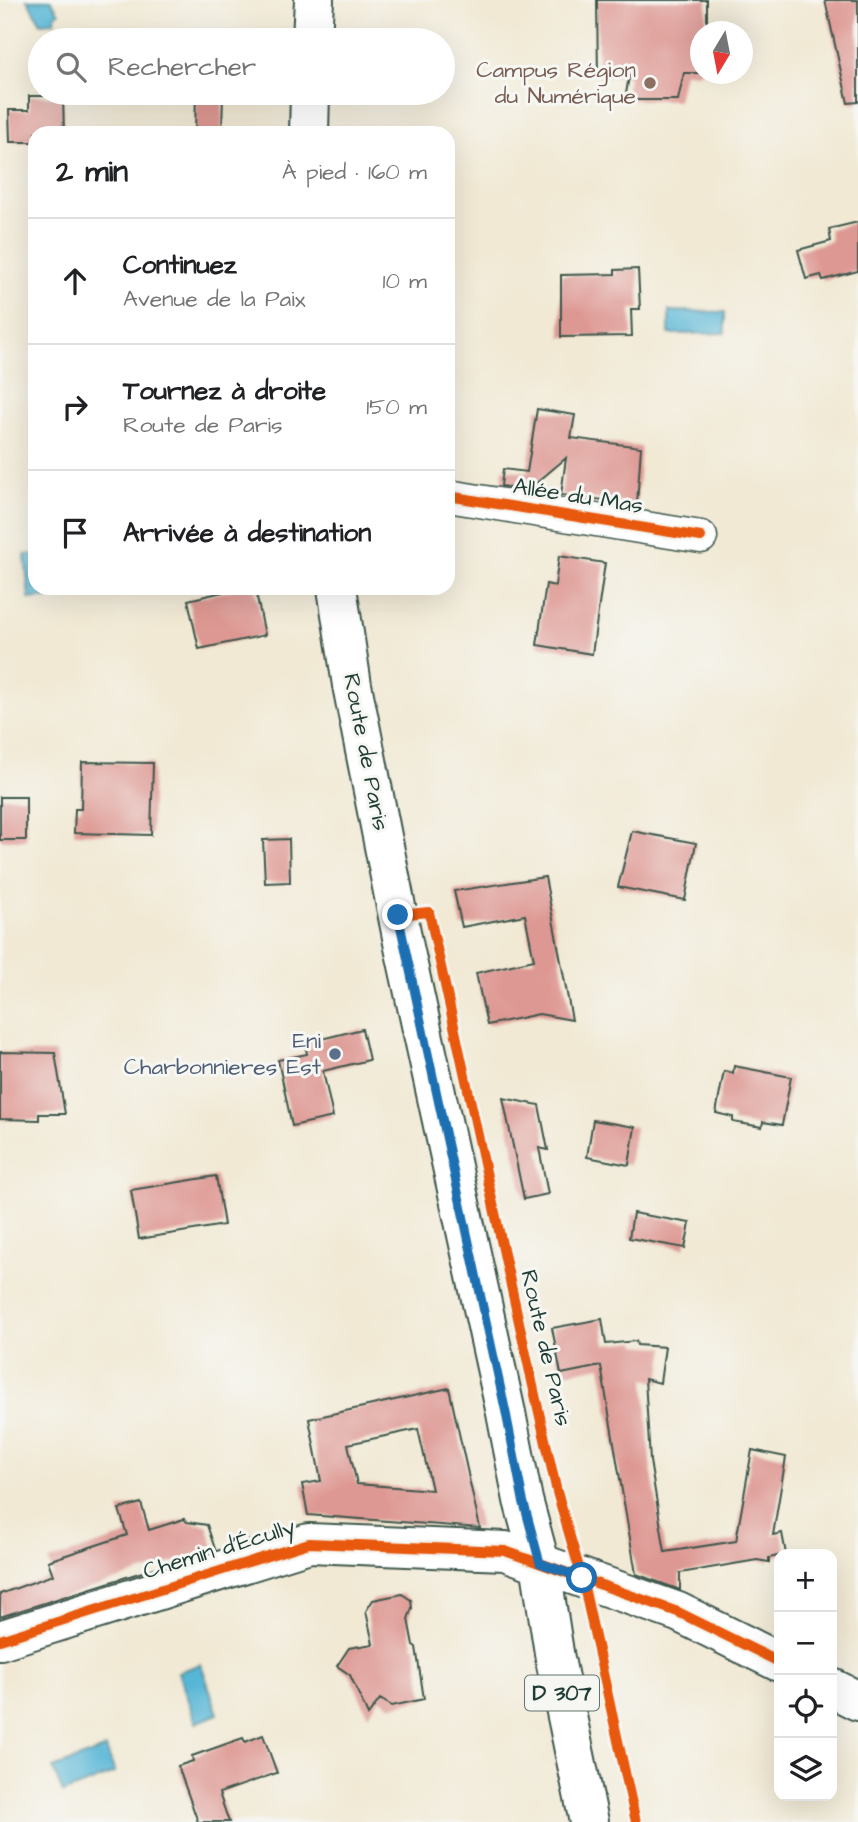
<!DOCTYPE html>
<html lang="fr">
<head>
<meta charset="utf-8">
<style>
  body { margin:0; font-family:"Architects Daughter",sans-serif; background:#f2f2f2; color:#202124 }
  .controls { position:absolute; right:21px; bottom:21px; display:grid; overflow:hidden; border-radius:14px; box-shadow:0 7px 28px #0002 }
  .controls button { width:63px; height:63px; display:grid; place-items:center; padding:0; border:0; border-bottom:2px solid #e0e0e0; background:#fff; color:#202124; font:35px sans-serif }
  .compass { position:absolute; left:690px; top:21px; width:63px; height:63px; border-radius:50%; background:#fff; box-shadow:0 7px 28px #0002; rotate:190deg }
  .stop { position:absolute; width:21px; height:21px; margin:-16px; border:5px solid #1f6fb2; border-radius:50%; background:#fff }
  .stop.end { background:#1f6fb2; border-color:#fff; box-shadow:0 2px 7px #0008 }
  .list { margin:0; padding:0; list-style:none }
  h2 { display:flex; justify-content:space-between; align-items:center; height:91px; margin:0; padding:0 28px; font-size:30px }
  h2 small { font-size:23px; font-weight:400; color:#757577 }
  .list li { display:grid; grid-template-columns:46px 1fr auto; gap:21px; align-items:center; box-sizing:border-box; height:126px; padding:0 28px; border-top:2px solid #e0e0e0 }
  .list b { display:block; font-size:26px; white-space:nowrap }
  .list p { margin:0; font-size:23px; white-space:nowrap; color:#757577 }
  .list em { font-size:23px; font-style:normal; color:#757577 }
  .icon { flex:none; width:38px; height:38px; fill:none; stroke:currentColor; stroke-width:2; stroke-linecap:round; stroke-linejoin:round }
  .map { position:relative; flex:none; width:858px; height:1822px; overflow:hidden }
  .search { position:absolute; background:#fff; box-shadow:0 7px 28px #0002; left:28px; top:28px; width:427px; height:77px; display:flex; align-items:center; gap:18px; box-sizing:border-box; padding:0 24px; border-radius:38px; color:#757577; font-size:26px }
  .panel { position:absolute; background:#fff; box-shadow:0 7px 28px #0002; left:28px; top:126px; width:427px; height:469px; border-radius:21px }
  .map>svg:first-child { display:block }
  .water { fill:#57b6d6; stroke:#3b7a85; stroke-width:2 }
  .building { fill:#de9893; fill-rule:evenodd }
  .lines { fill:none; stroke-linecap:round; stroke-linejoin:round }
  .minor-casing { stroke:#3e574c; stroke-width:35 }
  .tertiary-casing { stroke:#3e574c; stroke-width:42 }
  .primary-casing { stroke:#3e574c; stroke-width:42 }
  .minor { stroke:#fff; stroke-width:32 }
  .tertiary { stroke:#fff; stroke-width:38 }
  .primary { stroke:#fff; stroke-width:38 }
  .cycleway-casing { stroke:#f6f6f2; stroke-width:15 }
  .cycleway { stroke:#e8590c; stroke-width:10 }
  .route { stroke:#1f6fb2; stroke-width:9 }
  .education-dot { fill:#8d6e63; stroke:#f6f6f2; stroke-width:2.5 }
  .service-dot { fill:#5c6f8a; stroke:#f6f6f2; stroke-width:2.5 }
  .labels { text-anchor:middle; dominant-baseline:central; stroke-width:6; stroke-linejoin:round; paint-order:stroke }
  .shield { fill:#f6f6f2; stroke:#60746d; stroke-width:2 }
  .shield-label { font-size:21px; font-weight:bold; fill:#1f3d34 }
  .education-label { font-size:23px; fill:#785e54; stroke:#f6f6f2; text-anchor:end }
  .street-label { font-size:23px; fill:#1f3d34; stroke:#f6f6f2 }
  .service-label { font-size:23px; fill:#4e5e75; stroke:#f6f6f2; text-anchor:end }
</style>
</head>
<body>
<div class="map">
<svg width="858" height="1822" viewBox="0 0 858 1822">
  <rect width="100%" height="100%" fill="#f6f6f2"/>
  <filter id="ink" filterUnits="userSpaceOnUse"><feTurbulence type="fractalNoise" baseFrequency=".0143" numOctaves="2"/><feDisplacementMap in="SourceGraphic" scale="14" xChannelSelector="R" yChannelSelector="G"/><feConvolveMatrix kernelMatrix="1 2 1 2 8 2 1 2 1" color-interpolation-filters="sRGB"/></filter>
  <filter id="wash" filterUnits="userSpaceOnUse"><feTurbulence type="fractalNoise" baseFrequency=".00686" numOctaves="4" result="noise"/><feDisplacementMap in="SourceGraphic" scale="28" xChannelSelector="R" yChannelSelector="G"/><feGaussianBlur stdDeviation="1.57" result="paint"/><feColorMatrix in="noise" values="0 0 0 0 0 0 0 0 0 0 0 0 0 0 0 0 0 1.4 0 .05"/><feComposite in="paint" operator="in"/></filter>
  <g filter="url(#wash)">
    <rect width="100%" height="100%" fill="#f1e9d4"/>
    <path class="water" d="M27,0H51L59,13L55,15L54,22L41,23Z
      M669,311L725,312V333L669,334Z
      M35,554V588H50L51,597L29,599L25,555Z
      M201,1664L218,1714L196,1723L178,1672Z
      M106,1748L115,1773L63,1793L53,1768Z"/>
    <g id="blocks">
      <path class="building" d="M597,0H707V32H701V73H684L678,100H625L629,76L598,77Z
        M825,0H858V102L848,103Z
        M196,93H223L222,133H195Z
        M29,96H63L64,133H35V142H10L9,110H29Z
        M858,222V271L823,280L821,275L806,279L798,250L831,241L829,229Z
        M638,269L640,309H631L632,336L561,337V275L615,274V270Z
        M537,409L575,415L571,438L641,447L637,504L561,495L566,458L528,490L501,486L503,469L527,472Z
        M559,556L605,563L592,654L537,645L546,584L555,586Z
        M240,588H255L265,635L199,649L188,600Z
        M82,762L153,763L151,835L74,833L75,809H81Z
        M0,797H26V840H0Z
        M632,831L696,843L685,900L618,887Z
        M289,839L290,882L265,883L263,840Z
        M545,877L572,1020L539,1014L487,1025L476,973L534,960L525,915L462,927L454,891Z
        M362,1029L369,1060L323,1071L333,1117L292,1126L278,1060L307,1054L305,1043Z
        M0,1052L55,1053L65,1114H39V1120L0,1119Z
        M734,1066L791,1077L782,1125L763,1122L762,1127L733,1122V1117L716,1113L724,1071L733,1073Z
        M503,1098L539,1105L548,1150L539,1148L548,1194L524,1199Z
        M593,1120L635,1127L629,1165L587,1157Z
        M216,1176L224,1225L139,1239L131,1190Z
        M633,1213L690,1223L685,1248L629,1238Z
        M602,1319L606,1344L636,1341L637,1345L665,1347L660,1383L645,1379L650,1461L665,1552L736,1541L752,1450L786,1457L773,1535L782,1533L786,1554L769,1558V1562L757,1560L680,1573V1590L636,1574L601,1366L561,1374L552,1328Z
        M449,1388L480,1528L308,1515L302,1484L321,1481L309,1419ZM418,1429L432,1490L357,1484L348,1444Z
        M141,1503L149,1530L184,1519L187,1522L207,1525L215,1549L0,1617V1594L53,1575L48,1561L127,1535L119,1509Z
        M402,1594L411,1600L412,1608L408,1619L413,1645L416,1647L424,1699L392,1706L380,1699L368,1715L350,1675L337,1666L349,1648L373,1644L366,1611L373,1600Z
        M263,1735L277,1773L219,1793L229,1822H198L178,1766L193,1761L192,1756L243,1738L245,1742Z"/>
    </g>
  </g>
  <g filter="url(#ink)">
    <use href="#blocks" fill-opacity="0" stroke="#3e574c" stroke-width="2"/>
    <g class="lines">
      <g class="minor-casing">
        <path id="minor" d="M448,496L701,537"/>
      </g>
      <g class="tertiary-casing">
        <path id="tertiary" d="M0,1640L309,1543L505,1551L678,1612L779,1662
          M832,1688L858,1701"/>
      </g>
      <g class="primary-casing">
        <path id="primary" d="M312,40L314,0
          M309,133L310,93
          M337,588L352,685L404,947L506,1413L523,1500L540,1563L555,1659L589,1822"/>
      </g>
      <use href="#minor" class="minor"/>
      <use href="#tertiary" class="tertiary"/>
      <use href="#primary" class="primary"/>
      <g class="cycleway-casing">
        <path id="cycleway" d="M448,496L701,537
          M398,915L429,912L533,1386L557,1492L582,1578L636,1822
          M0,1640L309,1543L505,1551L678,1612L779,1662"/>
      </g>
      <use href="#cycleway" class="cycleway"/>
    </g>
  </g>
  <g class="lines" filter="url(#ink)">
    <path class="route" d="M398,915L506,1413L523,1500L540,1563L582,1578"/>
  </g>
  <circle class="education-dot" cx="650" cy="83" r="7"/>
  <circle class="service-dot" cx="335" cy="1054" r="7"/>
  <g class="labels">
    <rect class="shield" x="525" y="1675.5" width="74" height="35" rx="5"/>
    <g class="shield-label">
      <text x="562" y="1693">D 307</text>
    </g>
    <g class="education-label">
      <text x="636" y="70">Campus Région<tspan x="636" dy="26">du Numérique</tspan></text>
    </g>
    <g class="street-label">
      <text transform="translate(578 496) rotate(9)">Allée du Mas</text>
      <text transform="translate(366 752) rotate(79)">Route de Paris</text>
      <text transform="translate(546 1348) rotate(77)">Route de Paris</text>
      <text transform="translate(219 1549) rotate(-17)">Chemin d'Écully</text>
    </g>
    <g class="service-label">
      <text x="321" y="1041">Eni<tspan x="321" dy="26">Charbonnieres Est</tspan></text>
    </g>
  </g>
</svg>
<div class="controls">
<button>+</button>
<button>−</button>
<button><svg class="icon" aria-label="locate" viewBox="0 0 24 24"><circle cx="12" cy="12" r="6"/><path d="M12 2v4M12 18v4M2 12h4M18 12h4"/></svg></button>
<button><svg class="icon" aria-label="layers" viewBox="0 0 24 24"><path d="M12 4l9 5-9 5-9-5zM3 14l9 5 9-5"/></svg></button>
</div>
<svg class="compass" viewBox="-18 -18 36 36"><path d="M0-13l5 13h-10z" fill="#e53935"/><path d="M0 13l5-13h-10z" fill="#757577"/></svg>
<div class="stop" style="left:582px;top:1578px"></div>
<div class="stop end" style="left:398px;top:915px"></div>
<div class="search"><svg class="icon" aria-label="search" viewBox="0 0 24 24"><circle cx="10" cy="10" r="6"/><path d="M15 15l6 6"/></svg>Rechercher</div>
<section class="panel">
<h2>2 min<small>À pied · 160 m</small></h2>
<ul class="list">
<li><svg class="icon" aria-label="ahead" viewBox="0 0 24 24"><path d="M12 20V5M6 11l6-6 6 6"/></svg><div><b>Continuez</b><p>Avenue de la Paix</p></div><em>10 m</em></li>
<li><svg class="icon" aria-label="right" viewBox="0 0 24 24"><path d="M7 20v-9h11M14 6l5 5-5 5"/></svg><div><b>Tournez à droite</b><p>Route de Paris</p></div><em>150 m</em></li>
<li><svg class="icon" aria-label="arrive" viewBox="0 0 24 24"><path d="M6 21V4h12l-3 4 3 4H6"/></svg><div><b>Arrivée à destination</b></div></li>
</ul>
</section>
</div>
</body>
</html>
